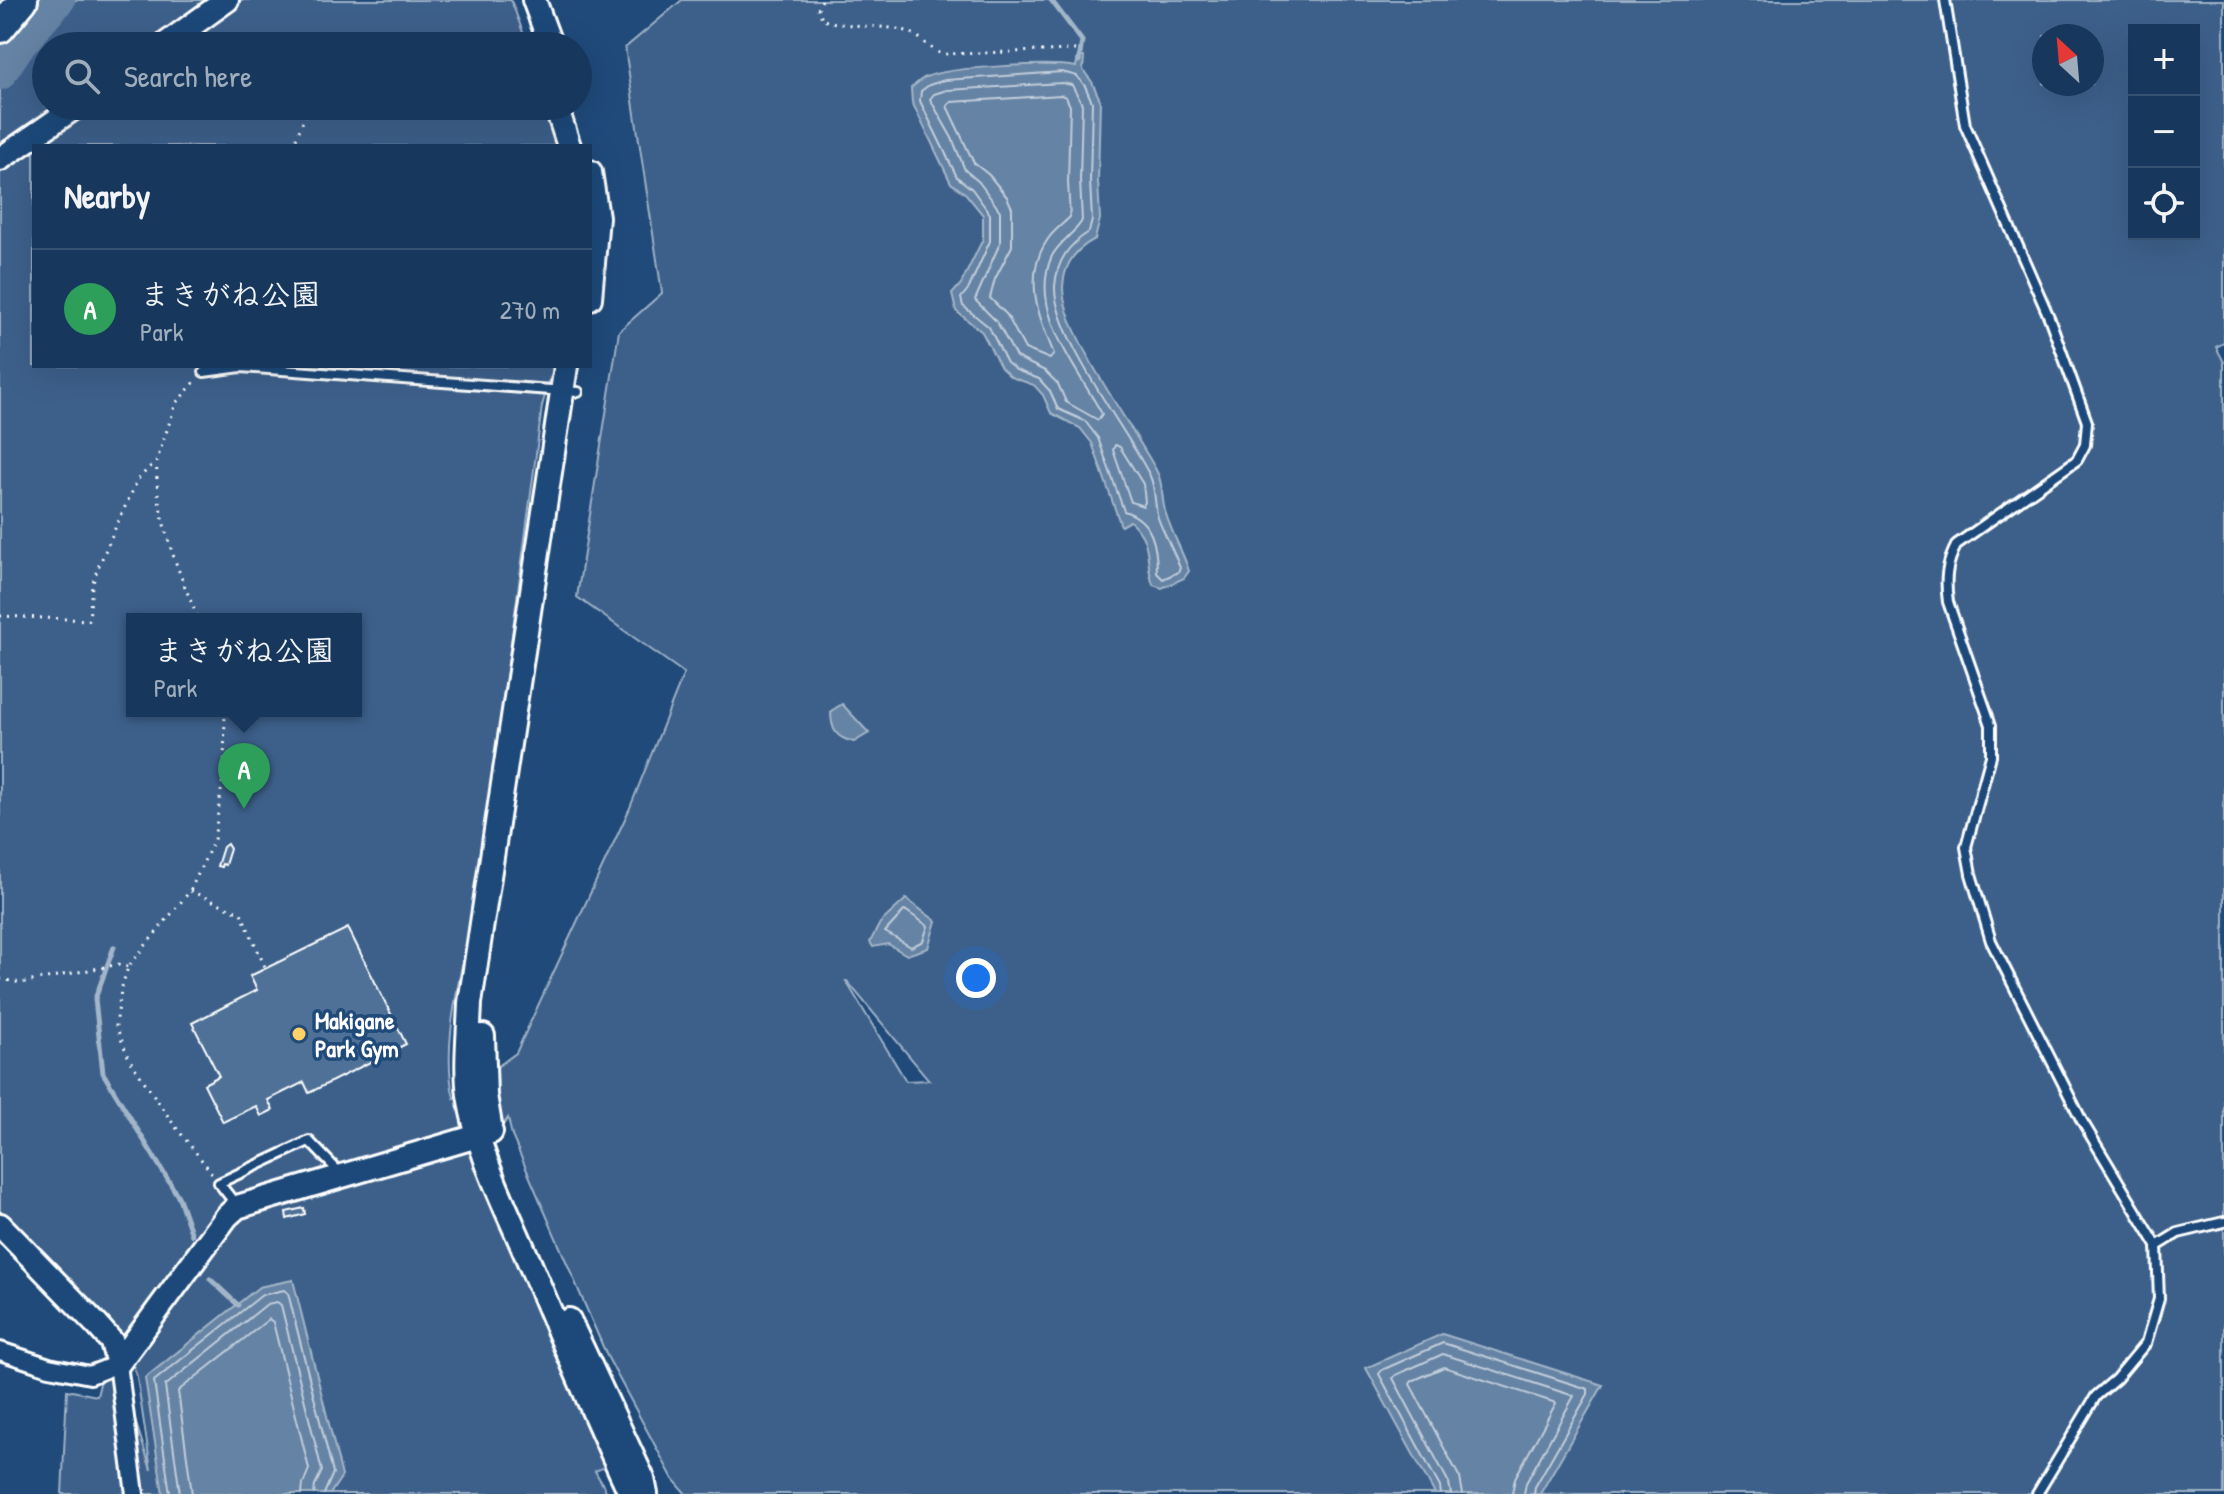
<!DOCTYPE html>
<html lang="en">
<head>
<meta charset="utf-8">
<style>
  body { margin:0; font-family:"Patrick Hand","Klee One",sans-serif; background:#203f62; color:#f1f3f6 }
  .controls { position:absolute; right:24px; top:24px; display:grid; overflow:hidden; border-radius:0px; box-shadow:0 8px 32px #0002 }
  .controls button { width:72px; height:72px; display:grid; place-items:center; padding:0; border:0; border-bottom:2px solid #365272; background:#17385c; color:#f1f3f6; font:40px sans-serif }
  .compass { position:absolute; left:2032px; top:24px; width:72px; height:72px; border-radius:50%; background:#17385c; box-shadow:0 8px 32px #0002; rotate:334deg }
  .you { position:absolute; left:976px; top:978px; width:28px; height:28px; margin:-20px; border:6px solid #fff; border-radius:50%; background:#1a73e8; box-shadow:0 0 0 12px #1a73e833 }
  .badge { display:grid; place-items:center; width:52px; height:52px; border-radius:50%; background:#ffd166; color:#fff; font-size:26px; font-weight:700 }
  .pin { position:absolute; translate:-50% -66px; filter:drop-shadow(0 2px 4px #0008) }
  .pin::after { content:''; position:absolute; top:42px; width:28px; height:24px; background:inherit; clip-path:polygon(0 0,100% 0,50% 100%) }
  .popup { position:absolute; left:126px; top:613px; width:236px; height:104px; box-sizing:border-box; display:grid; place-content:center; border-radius:0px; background:#17385c; filter:drop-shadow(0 2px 6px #0005); font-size:26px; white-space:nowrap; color:#9eacbb }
  .popup b { font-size:30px; color:#f1f3f6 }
  .popup::after { content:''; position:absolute; left:50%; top:100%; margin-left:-16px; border:16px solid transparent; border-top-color:#17385c }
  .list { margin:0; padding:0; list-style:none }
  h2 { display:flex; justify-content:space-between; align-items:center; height:104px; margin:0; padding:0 32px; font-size:34px }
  h2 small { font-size:26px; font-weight:400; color:#9eacbb }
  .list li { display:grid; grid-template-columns:52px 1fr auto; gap:24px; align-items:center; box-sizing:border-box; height:120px; padding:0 32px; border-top:2px solid #365272 }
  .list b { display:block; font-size:30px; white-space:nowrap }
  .list p { margin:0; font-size:26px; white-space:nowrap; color:#9eacbb }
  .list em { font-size:26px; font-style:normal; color:#9eacbb }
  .icon { flex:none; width:44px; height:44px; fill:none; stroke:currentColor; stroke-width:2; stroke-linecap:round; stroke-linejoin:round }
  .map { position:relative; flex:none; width:2224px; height:1494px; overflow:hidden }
  .search { position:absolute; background:#17385c; box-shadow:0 8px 32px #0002; left:32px; top:32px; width:560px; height:88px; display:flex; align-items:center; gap:20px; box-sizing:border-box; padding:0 28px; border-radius:44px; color:#9eacbb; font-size:30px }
  .panel { position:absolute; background:#17385c; box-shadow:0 8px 32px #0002; left:32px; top:144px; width:560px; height:224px; border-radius:0px }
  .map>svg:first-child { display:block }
  .green { fill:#3c618b; stroke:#9eb0c5; stroke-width:2; fill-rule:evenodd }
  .water { fill:#6583a4; stroke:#a3b5c8; stroke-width:2 }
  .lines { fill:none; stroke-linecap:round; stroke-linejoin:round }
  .shore { stroke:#c1cddb; stroke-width:2 }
  .stream { stroke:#a3b5c8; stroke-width:5 }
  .river { stroke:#6583a4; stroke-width:32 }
  .building { fill:#507197; stroke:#fff; stroke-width:2 }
  .lane-casing { stroke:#fff; stroke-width:14 }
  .street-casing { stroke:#fff; stroke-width:22 }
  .secondary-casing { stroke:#fff; stroke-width:28 }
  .highway-casing { stroke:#fff; stroke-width:34 }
  .path { stroke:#fff; stroke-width:3; stroke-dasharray:2 6; stroke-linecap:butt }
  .lane { stroke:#1f4a7a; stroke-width:8 }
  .street { stroke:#1f4a7a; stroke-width:16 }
  .secondary { stroke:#1f4a7a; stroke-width:22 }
  .highway { stroke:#1f4a7a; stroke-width:28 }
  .poi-dot { fill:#ffd166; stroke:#1f4a7a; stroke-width:3 }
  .labels { text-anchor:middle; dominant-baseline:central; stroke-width:7; stroke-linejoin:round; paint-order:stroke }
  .poi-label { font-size:24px; font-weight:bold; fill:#fff; stroke:#1f4a7a; text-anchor:start }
</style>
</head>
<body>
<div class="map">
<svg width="2224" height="1494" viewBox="0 0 2224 1494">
  <rect width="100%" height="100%" fill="#1f4a7a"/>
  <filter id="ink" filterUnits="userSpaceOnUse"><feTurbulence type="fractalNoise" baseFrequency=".0125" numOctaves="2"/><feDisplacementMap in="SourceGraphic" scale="16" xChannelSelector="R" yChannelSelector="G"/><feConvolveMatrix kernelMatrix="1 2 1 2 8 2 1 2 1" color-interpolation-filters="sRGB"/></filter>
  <g filter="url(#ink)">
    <path class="green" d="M0,0H511L528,46H46V106H550L564,146H34V366H560L550,378L542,406C522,569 499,731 476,894C467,953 439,1040 454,1098L516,1053L629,810L684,673L577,597L619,331L662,293L625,48L682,0H2224V343L2216,347L2224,362V1494H686L673,1479L607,1356L512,1136L508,1118L477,1163L508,1244L612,1464L595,1471L608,1494H62L67,1390L97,1396L108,1351L0,1244ZM2134,30H2194V234H2134ZM2044,36H2092V84H2044ZM132,619H356V711H132ZM846,981H847L929,1080L906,1081ZM131,1358L137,1377L151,1470L126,1392Z"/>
    <path class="water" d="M1078,56L1084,57L1083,70L1092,82L1100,100L1098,181L1100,219L1095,239C1075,249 1064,264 1063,287C1062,332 1135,429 1157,472C1164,485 1161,501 1166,514C1172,534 1183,552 1189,571L1184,578L1162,588L1153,585C1144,558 1154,543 1130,521L1121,526L1092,443L1080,428L1051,413L1043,395L1034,385L1011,377L1001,368L982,332L956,311L952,294L961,284L983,239V215L966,194L951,183L912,102L911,88C915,85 921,79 926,77C948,67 1051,62 1076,67Z
      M842,704L869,733L854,742C836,738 831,730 831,711Z
      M906,899L936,921L928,948L907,955L888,944L873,947L870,942L880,923Z
      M293,1280L342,1476L330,1494H163L145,1378L259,1287Z
      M1442,1334L1603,1385L1540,1494H1435L1366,1368Z"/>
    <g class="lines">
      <path class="shore" d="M1062,72L1077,76L1085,86L1092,102L1090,181L1092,220L1089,232C1068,245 1057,261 1055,286C1053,335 1127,430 1150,476C1156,489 1154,504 1158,518C1164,535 1174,551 1180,568L1178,572L1163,579L1157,573C1157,546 1153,520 1124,511L1098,438L1085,421L1058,409L1050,391L1039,379L1016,370L1007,363L989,327L963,306L961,298L969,288L990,241V214L972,189L957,177L920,101L921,91L929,85L945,80Z
        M1062,83L1072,85L1082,104L1080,181L1082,220C1080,229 1058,242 1051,258C1029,312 1078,369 1102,414L1098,420L1066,402L1058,384L1045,371L1016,357L997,322L975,300L1000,243V211L979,182L965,170L952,138L930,99L934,94L947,90Z
        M1061,95L1066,97L1070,106L1068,182L1070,217C1063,224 1054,230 1048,239C1022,277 1039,317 1054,354L1050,359L1025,349L1007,315L990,298L995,279L1012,246V208L1007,197L989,175L974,163L947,106L951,102Z
        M1115,445L1120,447L1143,484L1145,502L1143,506L1131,502L1113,450Z
        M905,910L928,926L923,941L911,947L885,932Z
        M170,1494L154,1381L262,1295L284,1290L288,1293L333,1473L324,1494
        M180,1494L165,1386L267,1304L277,1302L281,1305L322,1471L315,1485L314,1494
        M192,1494L178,1391L269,1319L273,1322L309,1469L303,1484L302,1494
        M1441,1494L1440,1487L1379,1374L1382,1370L1443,1343L1588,1389V1394L1535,1487L1534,1494
        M1451,1494L1449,1483L1393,1378L1396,1375L1443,1354L1574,1396L1526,1483L1524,1494
        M1463,1494L1460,1478L1410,1384L1412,1381L1444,1367L1556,1403L1515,1478L1512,1494"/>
      <path class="stream" d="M1051,0L1082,41L1079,61
        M114,947L95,999L103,1073L179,1198L192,1235
        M210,1279L238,1305"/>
      <path class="river" d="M0,74L18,47L59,0"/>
    </g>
    <path class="building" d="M227,844L230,849L225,865L222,864L221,867L217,866L223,847Z
      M348,928L406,1044L309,1093L304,1082L268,1100L273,1110L261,1116L256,1106L223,1122L204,1084L219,1076L192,1023L257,990L250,976Z
      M304,1208L305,1214L287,1219L286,1212Z"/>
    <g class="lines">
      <g class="lane-casing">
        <path id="lane" d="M1945,0L1965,125L2049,317L2087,422L2085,445L2077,460L1957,544C1946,564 1945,580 1948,602L1991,725V756L1966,847L1971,874L1991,941L2082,1121L2157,1246L2159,1299L2146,1343L2116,1379L2096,1396L2037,1494
          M204,372L241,367L578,392
          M237,1206L219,1183L309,1141L341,1174
          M2157,1246L2178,1233L2224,1222"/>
      </g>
      <g class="street-casing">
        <path id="street" d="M0,1351L49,1367L90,1375L118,1364L135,1494"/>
      </g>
      <g class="secondary-casing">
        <path id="secondary" d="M534,0L551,46
          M163,46L227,0
          M556,106L569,146
          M0,159L77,106
          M590,172L597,217L590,298
          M566,366L470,1003C469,1034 465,1065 469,1095C477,1152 505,1205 527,1257C560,1334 592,1411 628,1488L635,1494
          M483,1036L485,1095L490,1125
          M0,1225L97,1325L112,1342L118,1364
          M569,1320L643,1479L646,1494
          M118,1364L227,1216L237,1207L491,1132"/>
      </g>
      <g class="highway-casing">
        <path id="highway" d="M0,28L23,0"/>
      </g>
      <path class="path" d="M822,0L818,9L823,20C850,28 879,24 906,31C921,35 928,50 943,54L1077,50
        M293,146L309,106
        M157,461C154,516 178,569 198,619
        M0,616L89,620L92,586L97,570L117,524L138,479L157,460L176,403L195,382
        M190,891L241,913L266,969
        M0,979L21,983L120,964L128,967
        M212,1173L174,1125L129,1059L116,1026L121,990L128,967L190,891L214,840L224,771L225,711"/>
      <use href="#lane" class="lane"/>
      <use href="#street" class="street"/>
      <use href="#secondary" class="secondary"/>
      <use href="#highway" class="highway"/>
    </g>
  </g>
  <circle class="poi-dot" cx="299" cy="1034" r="8"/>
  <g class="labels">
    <g class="poi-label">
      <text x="315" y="1020">Makigane<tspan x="315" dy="28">Park Gym</tspan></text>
    </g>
  </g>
</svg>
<div class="controls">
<button>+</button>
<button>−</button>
<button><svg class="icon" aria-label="locate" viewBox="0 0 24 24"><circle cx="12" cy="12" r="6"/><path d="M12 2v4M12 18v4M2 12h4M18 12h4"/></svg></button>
</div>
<svg class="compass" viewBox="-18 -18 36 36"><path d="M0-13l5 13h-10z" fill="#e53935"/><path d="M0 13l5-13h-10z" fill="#9eacbb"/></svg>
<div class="you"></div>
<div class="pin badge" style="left:244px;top:809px;background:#2e9e5b">A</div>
<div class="popup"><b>まきがね公園</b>Park</div>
<div class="search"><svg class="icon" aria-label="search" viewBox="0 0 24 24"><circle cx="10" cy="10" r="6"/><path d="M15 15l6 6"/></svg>Search here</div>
<section class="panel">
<h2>Nearby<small></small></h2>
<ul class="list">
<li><span class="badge" style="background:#2e9e5b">A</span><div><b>まきがね公園</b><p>Park</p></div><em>270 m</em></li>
</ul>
</section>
</div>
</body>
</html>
